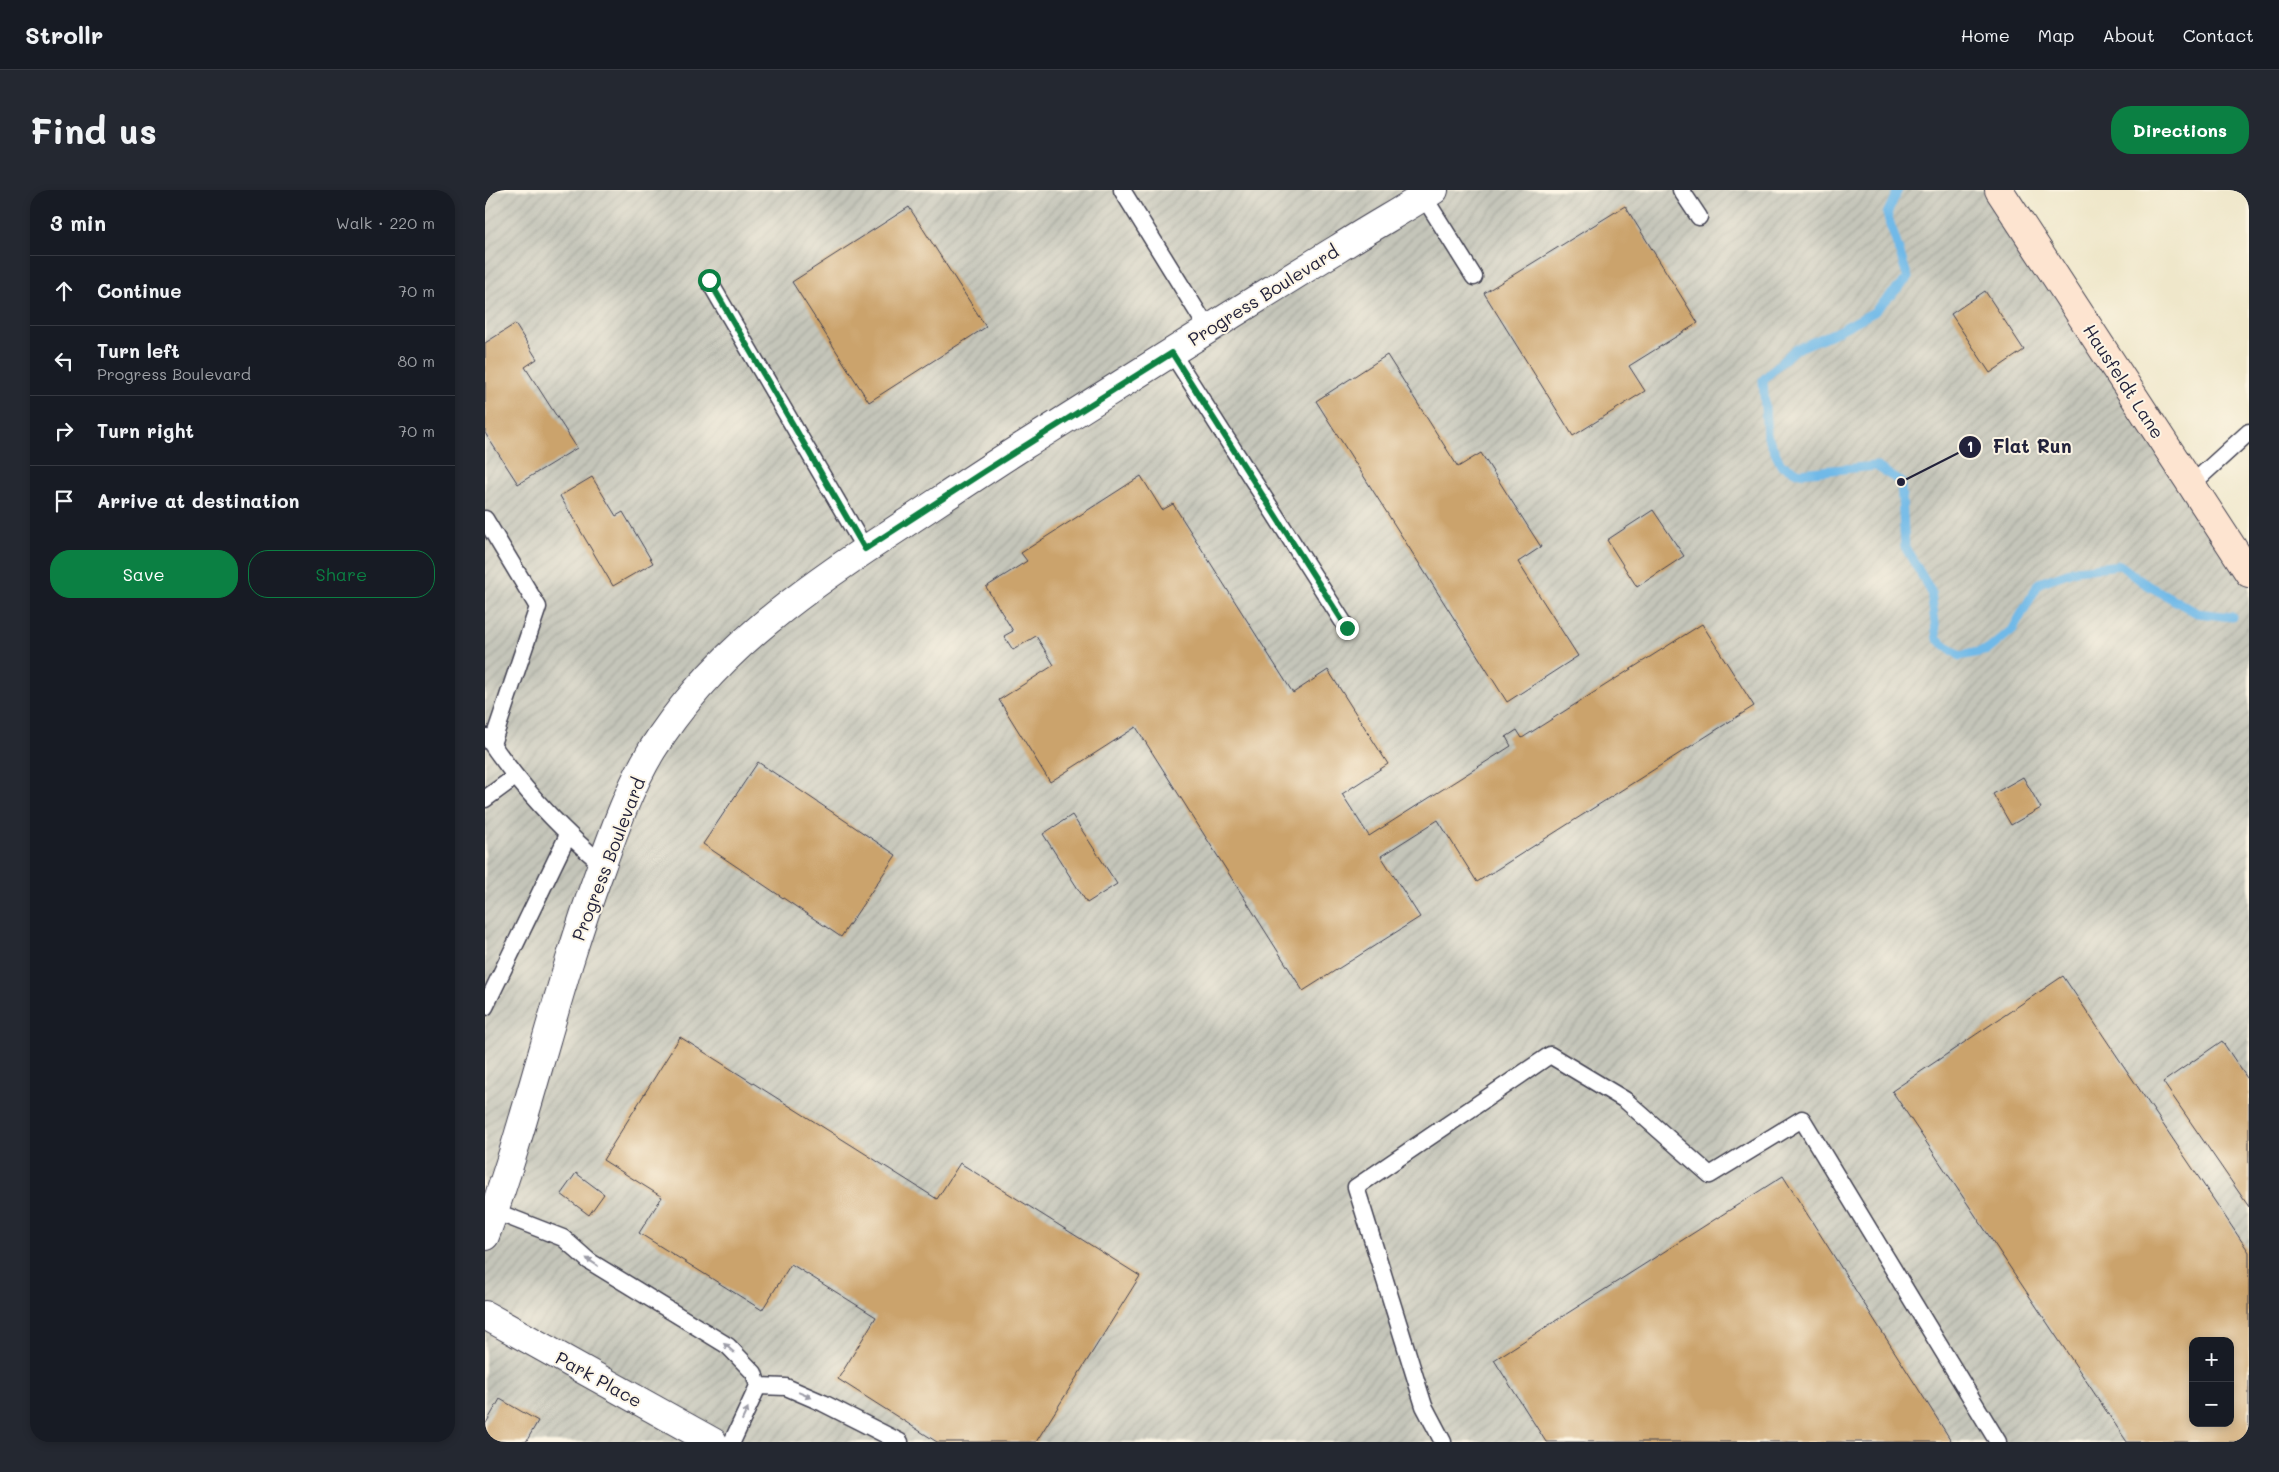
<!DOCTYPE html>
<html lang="en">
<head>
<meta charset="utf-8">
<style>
  body { margin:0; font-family:Mali,sans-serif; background:#242831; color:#f1f3f6 }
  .controls { position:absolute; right:15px; bottom:15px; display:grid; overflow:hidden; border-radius:10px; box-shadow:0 2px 8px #0003 }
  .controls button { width:45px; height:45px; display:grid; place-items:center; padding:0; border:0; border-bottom:1px solid #363941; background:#171b24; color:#f1f3f6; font:25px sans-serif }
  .stop { position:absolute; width:15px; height:15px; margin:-11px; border:4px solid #0b8043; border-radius:50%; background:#fff }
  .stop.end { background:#0b8043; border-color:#fff; box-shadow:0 1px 5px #0008 }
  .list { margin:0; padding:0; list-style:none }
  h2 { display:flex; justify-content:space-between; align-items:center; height:65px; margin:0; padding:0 20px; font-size:21px }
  h2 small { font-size:16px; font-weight:400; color:#9ea1a6 }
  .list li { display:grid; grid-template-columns:32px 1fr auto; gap:15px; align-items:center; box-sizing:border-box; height:70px; padding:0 20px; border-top:1px solid #363941 }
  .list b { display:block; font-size:19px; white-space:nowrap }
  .list p { margin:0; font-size:16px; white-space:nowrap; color:#9ea1a6 }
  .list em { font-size:16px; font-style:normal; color:#9ea1a6 }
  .actions { display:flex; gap:10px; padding:15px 20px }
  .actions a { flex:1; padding:11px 0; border:1px solid #0b8043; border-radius:20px; text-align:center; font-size:18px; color:#0b8043 }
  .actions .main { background:#0b8043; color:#fff }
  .icon { flex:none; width:28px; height:28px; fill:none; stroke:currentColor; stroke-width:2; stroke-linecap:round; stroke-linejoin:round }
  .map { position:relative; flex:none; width:1764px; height:1252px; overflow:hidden; border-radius:20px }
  header { display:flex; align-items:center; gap:30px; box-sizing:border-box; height:70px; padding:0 25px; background:#171b24; border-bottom:1px solid #363941 }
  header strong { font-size:24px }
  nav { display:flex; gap:28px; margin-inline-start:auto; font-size:18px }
  .intro { display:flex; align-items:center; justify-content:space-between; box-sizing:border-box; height:120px; padding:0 30px }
  h1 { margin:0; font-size:35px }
  .button { padding:12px 22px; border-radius:20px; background:#0b8043; color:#fff; font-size:18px; font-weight:700 }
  main { display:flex; gap:30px; padding:0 30px }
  aside { flex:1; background:#171b24; border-radius:20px; box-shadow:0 2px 8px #0003 }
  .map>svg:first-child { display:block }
  .industrial { fill:url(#industrial-furrows); fill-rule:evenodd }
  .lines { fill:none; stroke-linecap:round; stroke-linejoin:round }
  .stream { stroke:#70b9e8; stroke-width:9 }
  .building { fill:#cba36c; fill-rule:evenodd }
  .lane-casing { stroke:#414050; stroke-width:19 }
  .street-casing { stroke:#414050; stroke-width:30 }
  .secondary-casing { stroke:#414050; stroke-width:30 }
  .lane { stroke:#fff; stroke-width:16 }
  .street { stroke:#fff; stroke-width:28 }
  .secondary { stroke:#fde4d0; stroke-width:28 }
  .oneway { fill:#9c9ca7 }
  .route { stroke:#0b8043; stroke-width:6 }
  .labels { text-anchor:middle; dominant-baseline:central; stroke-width:4; stroke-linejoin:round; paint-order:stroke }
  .street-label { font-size:18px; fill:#22223b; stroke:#fcf5e5 }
  .leader { fill:none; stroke:#22223b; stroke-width:2 }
  .callout-dot { fill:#22223b; stroke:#fcf5e5; stroke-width:2 }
  .mark-label { font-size:15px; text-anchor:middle; font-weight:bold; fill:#fff }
  .callout-label { font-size:19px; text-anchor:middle; font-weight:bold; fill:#22223b; stroke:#fcf5e5; stroke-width:4; stroke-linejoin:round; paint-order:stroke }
</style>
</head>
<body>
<header>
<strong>Strollr</strong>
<nav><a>Home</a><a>Map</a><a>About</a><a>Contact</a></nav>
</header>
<div class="intro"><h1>Find us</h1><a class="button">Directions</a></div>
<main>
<aside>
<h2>3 min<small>Walk · 220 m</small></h2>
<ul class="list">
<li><svg class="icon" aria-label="ahead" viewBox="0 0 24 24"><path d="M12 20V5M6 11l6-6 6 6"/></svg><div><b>Continue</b></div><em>70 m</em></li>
<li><svg class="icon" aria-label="left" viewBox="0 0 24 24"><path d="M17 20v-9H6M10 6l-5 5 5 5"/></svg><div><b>Turn left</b><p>Progress Boulevard</p></div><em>80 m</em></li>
<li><svg class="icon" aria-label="right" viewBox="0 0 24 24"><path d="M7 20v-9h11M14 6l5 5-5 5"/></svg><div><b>Turn right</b></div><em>70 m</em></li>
<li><svg class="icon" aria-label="arrive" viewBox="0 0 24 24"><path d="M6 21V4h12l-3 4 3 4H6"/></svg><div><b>Arrive at destination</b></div></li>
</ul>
<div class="actions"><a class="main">Save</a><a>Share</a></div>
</aside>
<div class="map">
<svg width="1764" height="1252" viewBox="0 0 1764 1252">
  <defs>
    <pattern id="industrial-furrows" width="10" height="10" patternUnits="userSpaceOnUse" patternTransform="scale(1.25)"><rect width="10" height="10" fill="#c4c5b9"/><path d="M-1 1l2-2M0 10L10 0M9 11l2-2" fill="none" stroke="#a8a9a0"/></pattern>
  </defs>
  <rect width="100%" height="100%" fill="#fcf5e5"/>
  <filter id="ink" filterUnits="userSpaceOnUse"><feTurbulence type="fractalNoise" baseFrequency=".02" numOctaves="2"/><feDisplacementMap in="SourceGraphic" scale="10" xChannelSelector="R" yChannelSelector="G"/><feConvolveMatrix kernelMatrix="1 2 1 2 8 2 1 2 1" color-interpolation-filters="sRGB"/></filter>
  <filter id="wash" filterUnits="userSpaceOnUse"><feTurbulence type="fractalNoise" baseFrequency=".0096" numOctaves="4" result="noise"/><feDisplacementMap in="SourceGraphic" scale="20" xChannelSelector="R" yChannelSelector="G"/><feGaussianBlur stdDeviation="1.12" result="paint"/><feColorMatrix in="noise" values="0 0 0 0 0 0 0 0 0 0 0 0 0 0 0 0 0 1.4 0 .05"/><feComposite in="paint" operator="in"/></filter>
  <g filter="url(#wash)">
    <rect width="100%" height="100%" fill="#efe7ca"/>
    <path class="industrial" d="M0,0H1514L1764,383V1252H0ZM1708,1151H1745V1233H1708Z"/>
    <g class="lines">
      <path class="stream" d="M1413,0L1402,24L1423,88L1389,122L1349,143L1309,160L1278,190L1282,245L1296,275L1315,283L1391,276L1416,292L1420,357L1446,401L1452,449L1475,466L1503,460L1528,439L1554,393L1591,380L1635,375L1659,393L1712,423L1747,427"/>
    </g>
    <g id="blocks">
      <path class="building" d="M1140,16L1213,133L1144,176L1160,201L1088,246L999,103Z
        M424,17L501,137L384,212L307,92Z
        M1500,101L1539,160L1505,183L1466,124Z
        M30,134L52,169L40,177L92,258L33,294L0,243V153Z
        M902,165L973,277L996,263L1056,357L1033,372L1093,466L1022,512L831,211Z
        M656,286L677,320L688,314L808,503L843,480L903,574L857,604L884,646L1026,556L1021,547L1032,540L1037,548L1217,434L1269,516L992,692L953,630L896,666L935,727L818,801L651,537L565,592L514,510L569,475L551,446L528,460L519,446L528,441L501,397L542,371L536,363Z
        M107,287L131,326L138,322L168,373L128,396L75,306Z
        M1168,320L1199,366L1152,397L1122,350Z
        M273,572L411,665L356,747L218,654Z
        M1538,587L1556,618L1526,635L1508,604Z
        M587,625L632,694L602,713L558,644Z
        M1578,786L1764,1062V1252H1642L1407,901ZM1708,1151H1745V1233H1708Z
        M195,847L452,1009L475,973L655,1086L551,1252H452L353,1189L391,1127L306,1074L277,1120L154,1043L177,1007L118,970Z
        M1737,851L1764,891V1017L1678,892Z
        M91,983L119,1004L104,1025L76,1004Z
        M1298,986L1467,1252H1061L1009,1170Z
        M15,1209L53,1231L41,1252H0V1235Z"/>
    </g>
  </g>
  <g filter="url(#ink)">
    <use href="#blocks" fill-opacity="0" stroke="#414050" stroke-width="1"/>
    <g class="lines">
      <g class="lane-casing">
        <path id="lane" d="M637,0L723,139
          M1196,0L1214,27
          M939,7L989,87
          M224,91L380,359
          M687,163L862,438
          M1707,294L1764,242
          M0,329L53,417L7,554
          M2,547C34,595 73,637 117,674
          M0,609L30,587
          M0,817L83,645
          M9,1021L78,1048L104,1071L243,1156L269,1183L273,1196L247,1252
          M273,1196L301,1197L338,1213L415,1252
          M958,1252L939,1216L871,997L1065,865L1140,910L1225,985L1317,929L1513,1252"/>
      </g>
      <g class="street-casing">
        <path id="street" d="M0,1046C44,927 70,802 114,683C129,641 144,598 167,560C225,467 311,405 401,346C447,316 492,285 538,256C643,190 748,123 854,58C885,38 918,20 949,0
          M0,1125L228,1252"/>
      </g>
      <g class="secondary-casing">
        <path id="secondary" d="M1514,0L1764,383"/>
      </g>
      <use href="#lane" class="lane"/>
      <use href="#street" class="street"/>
      <use href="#secondary" class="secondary"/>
    </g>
    <defs><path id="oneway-solid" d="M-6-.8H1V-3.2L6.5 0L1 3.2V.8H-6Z" transform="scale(1.25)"/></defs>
    <g class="oneway">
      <use href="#oneway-solid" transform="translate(107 1072) rotate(-146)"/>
      <use href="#oneway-solid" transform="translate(244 1158) rotate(-139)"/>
      <use href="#oneway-solid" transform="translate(320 1205) rotate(23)"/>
      <use href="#oneway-solid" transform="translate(260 1224) rotate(-65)"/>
    </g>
  </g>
  <g class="lines" filter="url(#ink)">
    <path class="route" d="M224,90L380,359L500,281L687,163L862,438"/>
  </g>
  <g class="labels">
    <g class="street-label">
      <text transform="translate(778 105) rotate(-32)">Progress Boulevard</text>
      <text transform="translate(1639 191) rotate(57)">Hausfeldt Lane</text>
      <text transform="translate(123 669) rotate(-69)">Progress Boulevard</text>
      <text transform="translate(114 1189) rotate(29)">Park Place</text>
    </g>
  </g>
  <path class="leader" d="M1416 292L1485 257"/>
  <g class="callout-dot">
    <circle cx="1416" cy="292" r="5"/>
    <circle cx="1485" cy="257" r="12"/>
  </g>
  <g class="mark-label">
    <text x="1485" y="262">1</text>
  </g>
  <g class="callout-label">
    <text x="1547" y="263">Flat Run</text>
  </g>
</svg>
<div class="controls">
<button>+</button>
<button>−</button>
</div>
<div class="stop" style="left:224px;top:90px"></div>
<div class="stop end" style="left:862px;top:438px"></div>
</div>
</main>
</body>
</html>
